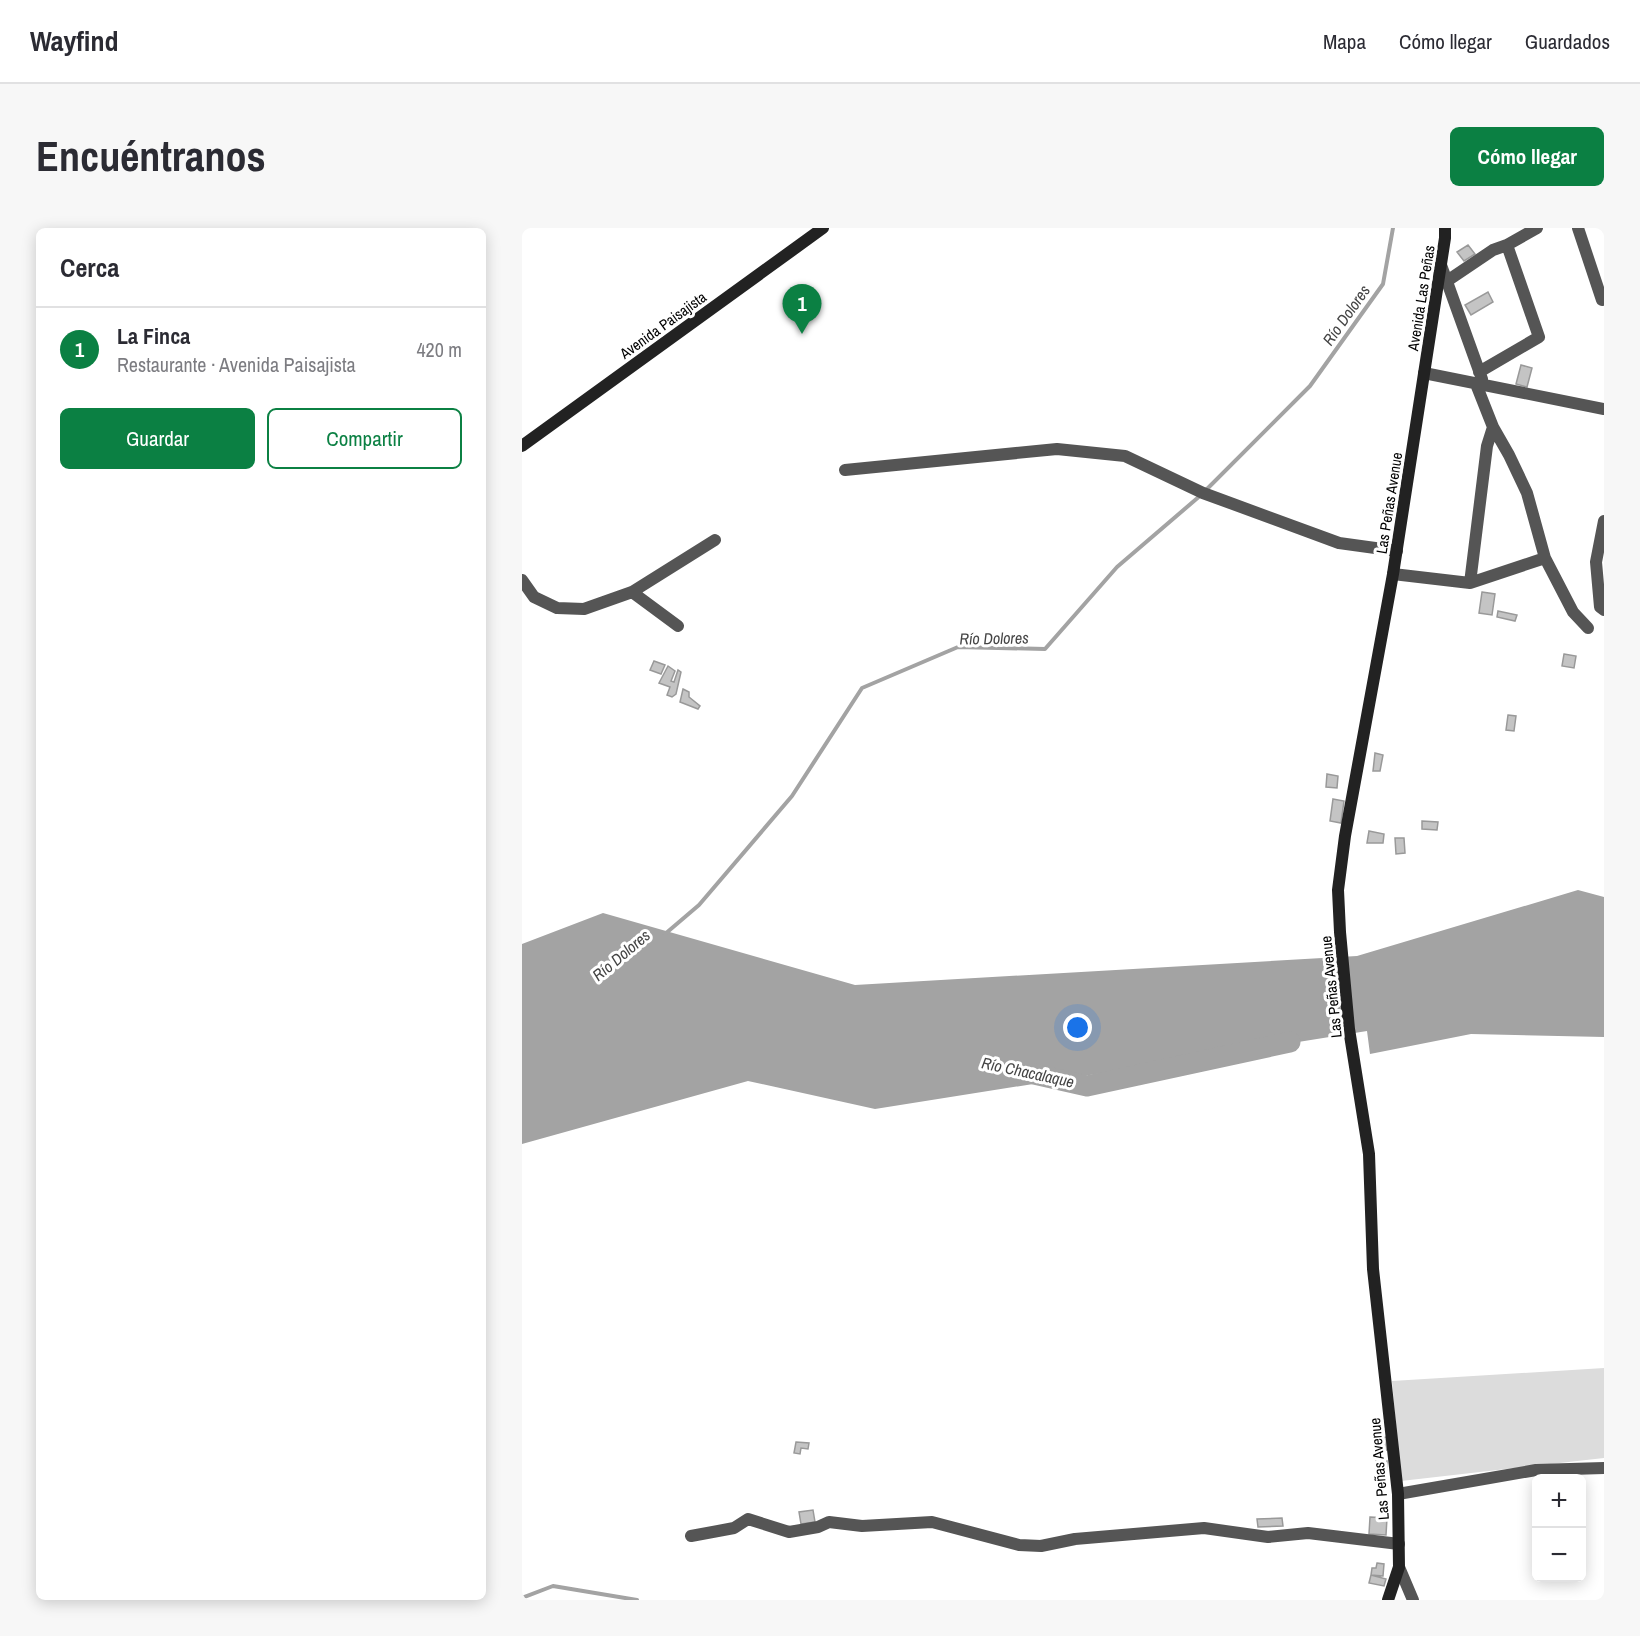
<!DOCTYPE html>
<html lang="es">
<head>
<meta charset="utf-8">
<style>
  body { margin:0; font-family:"Archivo Narrow",sans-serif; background:#f7f7f7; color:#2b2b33 }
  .controls { position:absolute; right:18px; bottom:18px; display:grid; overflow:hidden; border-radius:9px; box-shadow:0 3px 15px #0003 }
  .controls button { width:54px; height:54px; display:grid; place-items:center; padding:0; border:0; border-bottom:2px solid #e1e1e2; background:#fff; color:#2b2b33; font:30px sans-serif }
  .you { position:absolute; left:556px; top:800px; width:21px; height:21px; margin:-15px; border:4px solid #fff; border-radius:50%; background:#1a73e8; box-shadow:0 0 0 9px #1a73e833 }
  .badge { display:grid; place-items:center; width:39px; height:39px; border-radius:50%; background:#0b8043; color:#fff; font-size:20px; font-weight:700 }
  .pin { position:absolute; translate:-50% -50px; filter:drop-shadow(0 2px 3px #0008) }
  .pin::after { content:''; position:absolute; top:32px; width:21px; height:18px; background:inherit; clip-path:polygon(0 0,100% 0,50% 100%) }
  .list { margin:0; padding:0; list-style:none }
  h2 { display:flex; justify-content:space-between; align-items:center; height:78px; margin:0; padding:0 24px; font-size:26px }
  h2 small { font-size:20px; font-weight:400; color:#7c7c81 }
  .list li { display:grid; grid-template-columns:39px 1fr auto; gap:18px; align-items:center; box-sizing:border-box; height:84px; padding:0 24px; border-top:2px solid #e1e1e2 }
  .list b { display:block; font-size:22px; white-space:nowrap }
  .list p { margin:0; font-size:20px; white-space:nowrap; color:#7c7c81 }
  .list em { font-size:20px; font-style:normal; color:#7c7c81 }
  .actions { display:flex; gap:12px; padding:18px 24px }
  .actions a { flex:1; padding:14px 0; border:2px solid #0b8043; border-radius:9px; text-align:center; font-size:21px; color:#0b8043 }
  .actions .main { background:#0b8043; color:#fff }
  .map { position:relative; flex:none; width:1082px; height:1372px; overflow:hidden; border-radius:9px }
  header { display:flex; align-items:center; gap:36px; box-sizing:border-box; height:84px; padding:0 30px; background:#fff; border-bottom:2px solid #e1e1e2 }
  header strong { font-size:28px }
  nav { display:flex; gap:33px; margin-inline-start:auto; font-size:21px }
  .intro { display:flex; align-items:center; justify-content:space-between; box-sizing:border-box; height:144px; padding:0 36px }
  h1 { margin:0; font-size:42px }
  .button { padding:15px 27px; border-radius:9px; background:#0b8043; color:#fff; font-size:21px; font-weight:700 }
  main { display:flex; gap:36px; padding:0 36px }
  aside { flex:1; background:#fff; border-radius:9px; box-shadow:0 3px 15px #0003 }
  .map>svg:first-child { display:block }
  .green { fill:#dcdcdc }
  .water { fill:#a3a3a3 }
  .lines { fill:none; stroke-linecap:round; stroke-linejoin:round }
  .stream { stroke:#a3a3a3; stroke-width:4 }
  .river { stroke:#a3a3a3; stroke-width:21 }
  .building { fill:#c4c4c4; stroke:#999; stroke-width:1.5 }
  .street { stroke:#555; stroke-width:12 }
  .secondary { stroke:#222; stroke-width:12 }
  .labels { text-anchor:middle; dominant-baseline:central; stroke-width:6; stroke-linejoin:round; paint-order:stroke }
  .street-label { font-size:15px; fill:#000; stroke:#fff }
  .water-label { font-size:16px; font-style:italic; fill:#444; stroke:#fff }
</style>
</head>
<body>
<header>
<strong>Wayfind</strong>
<nav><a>Mapa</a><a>Cómo llegar</a><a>Guardados</a></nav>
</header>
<div class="intro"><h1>Encuéntranos</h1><a class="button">Cómo llegar</a></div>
<main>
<aside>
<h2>Cerca<small></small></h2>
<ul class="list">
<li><span class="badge">1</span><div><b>La Finca</b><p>Restaurante · Avenida Paisajista</p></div><em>420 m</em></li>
</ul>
<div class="actions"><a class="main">Guardar</a><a>Compartir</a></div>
</aside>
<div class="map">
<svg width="1082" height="1372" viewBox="0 0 1082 1372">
  <rect width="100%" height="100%" fill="#fff"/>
  <path class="green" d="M1082,1140V1230L879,1253L870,1153Z"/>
  <path class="water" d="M1056,662L1082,669V809L949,806L848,826L845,803L353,881L226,853L0,916V716L81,685L333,757L835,728Z"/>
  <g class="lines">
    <path class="stream" d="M684,262L788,158L861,56L871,0
      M143,706L177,677L270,568L340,460L436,419L523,421L595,339L679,267
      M0,1370L31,1358L115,1372"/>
    <path class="river" d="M512,846L565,858L768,814"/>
  </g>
  <path class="building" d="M946,17L953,26L942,33L935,24Z
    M966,64L971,74L949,87L943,77Z
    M999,137L1010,140L1005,159L994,156Z
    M960,364L973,366L970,387L957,385Z
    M976,383L995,387L993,393L975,389Z
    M1042,426L1054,428L1052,440L1040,438Z
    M132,433L143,437L139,446L128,442Z
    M146,438L153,443L149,453L152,454L156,442L159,444L154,466L150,469L145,467L148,459L137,455Z
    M161,461L167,464V469L178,478L176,481L158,474Z
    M986,487L994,488L992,503L984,502Z
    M853,525L861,527L858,543H851Z
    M805,546L816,548L815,560L804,559Z
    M811,571L822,573L819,595L808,593Z
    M900,593L916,594L915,602L900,601Z
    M847,603L862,606L861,615H845Z
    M873,610H882L883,625L874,626Z
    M865,1209V1222L854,1223L853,1210Z
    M274,1214L287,1215L286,1221L279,1220L278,1226L272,1225Z
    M854,1233H865L864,1249L860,1248V1241H853Z
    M291,1282L293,1294L279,1296L277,1284Z
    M848,1289L865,1290L864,1307L847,1306Z
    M760,1290L761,1298L736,1299L735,1291Z
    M855,1335L862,1336L861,1348L849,1347L850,1340H854Z
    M849,1347L864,1351L862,1358L847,1355Z"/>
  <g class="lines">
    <path class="street" d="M1056,0L1080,72L1082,71
      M919,37L960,151
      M925,53L971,22L985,17L1015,0
      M957,144L1017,109L985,17
      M902,145L1082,181
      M954,156L971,199L987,227L1005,265L1023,330L1051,384L1066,400
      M323,242L535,221L603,228L681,265L817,315L875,323
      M1082,293L1074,334L1078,379L1082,382
      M871,346L948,355L1023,330
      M0,352L12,369L35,380L62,381L110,364L193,312
      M948,355L965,218L971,199
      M110,364L156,398
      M876,1266L1014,1242L1082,1240
      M169,1308L212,1300L226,1291L267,1304L296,1299L307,1294L340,1298L410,1294L497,1317L519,1318L553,1311L682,1300L746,1309L786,1305L877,1316
      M877,1339L891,1372"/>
    <path class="secondary" d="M0,218L301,0
      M866,1372L877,1339L876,1266L851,1041L847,926L827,801L818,704L816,662L823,608L871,346L923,10V0"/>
  </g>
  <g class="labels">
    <g class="street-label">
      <text transform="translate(899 70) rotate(-81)">Avenida Las Peñas</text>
      <text transform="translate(141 97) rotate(-36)">Avenida Paisajista</text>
      <text transform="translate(867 275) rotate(-81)">Las Peñas Avenue</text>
      <text transform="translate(809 759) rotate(-96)">Las Peñas Avenue</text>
      <text transform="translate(857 1241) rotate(-95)">Las Peñas Avenue</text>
    </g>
    <g class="water-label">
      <text transform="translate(824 87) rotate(-55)">Río Dolores</text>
      <text transform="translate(472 410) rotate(-1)">Río Dolores</text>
      <text transform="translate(99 727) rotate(-40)">Río Dolores</text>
      <text transform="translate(506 844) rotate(12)">Río Chacalaque</text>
    </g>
  </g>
</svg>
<div class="controls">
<button>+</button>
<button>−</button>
</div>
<div class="you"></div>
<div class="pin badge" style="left:280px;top:106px">1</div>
</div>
</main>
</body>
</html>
